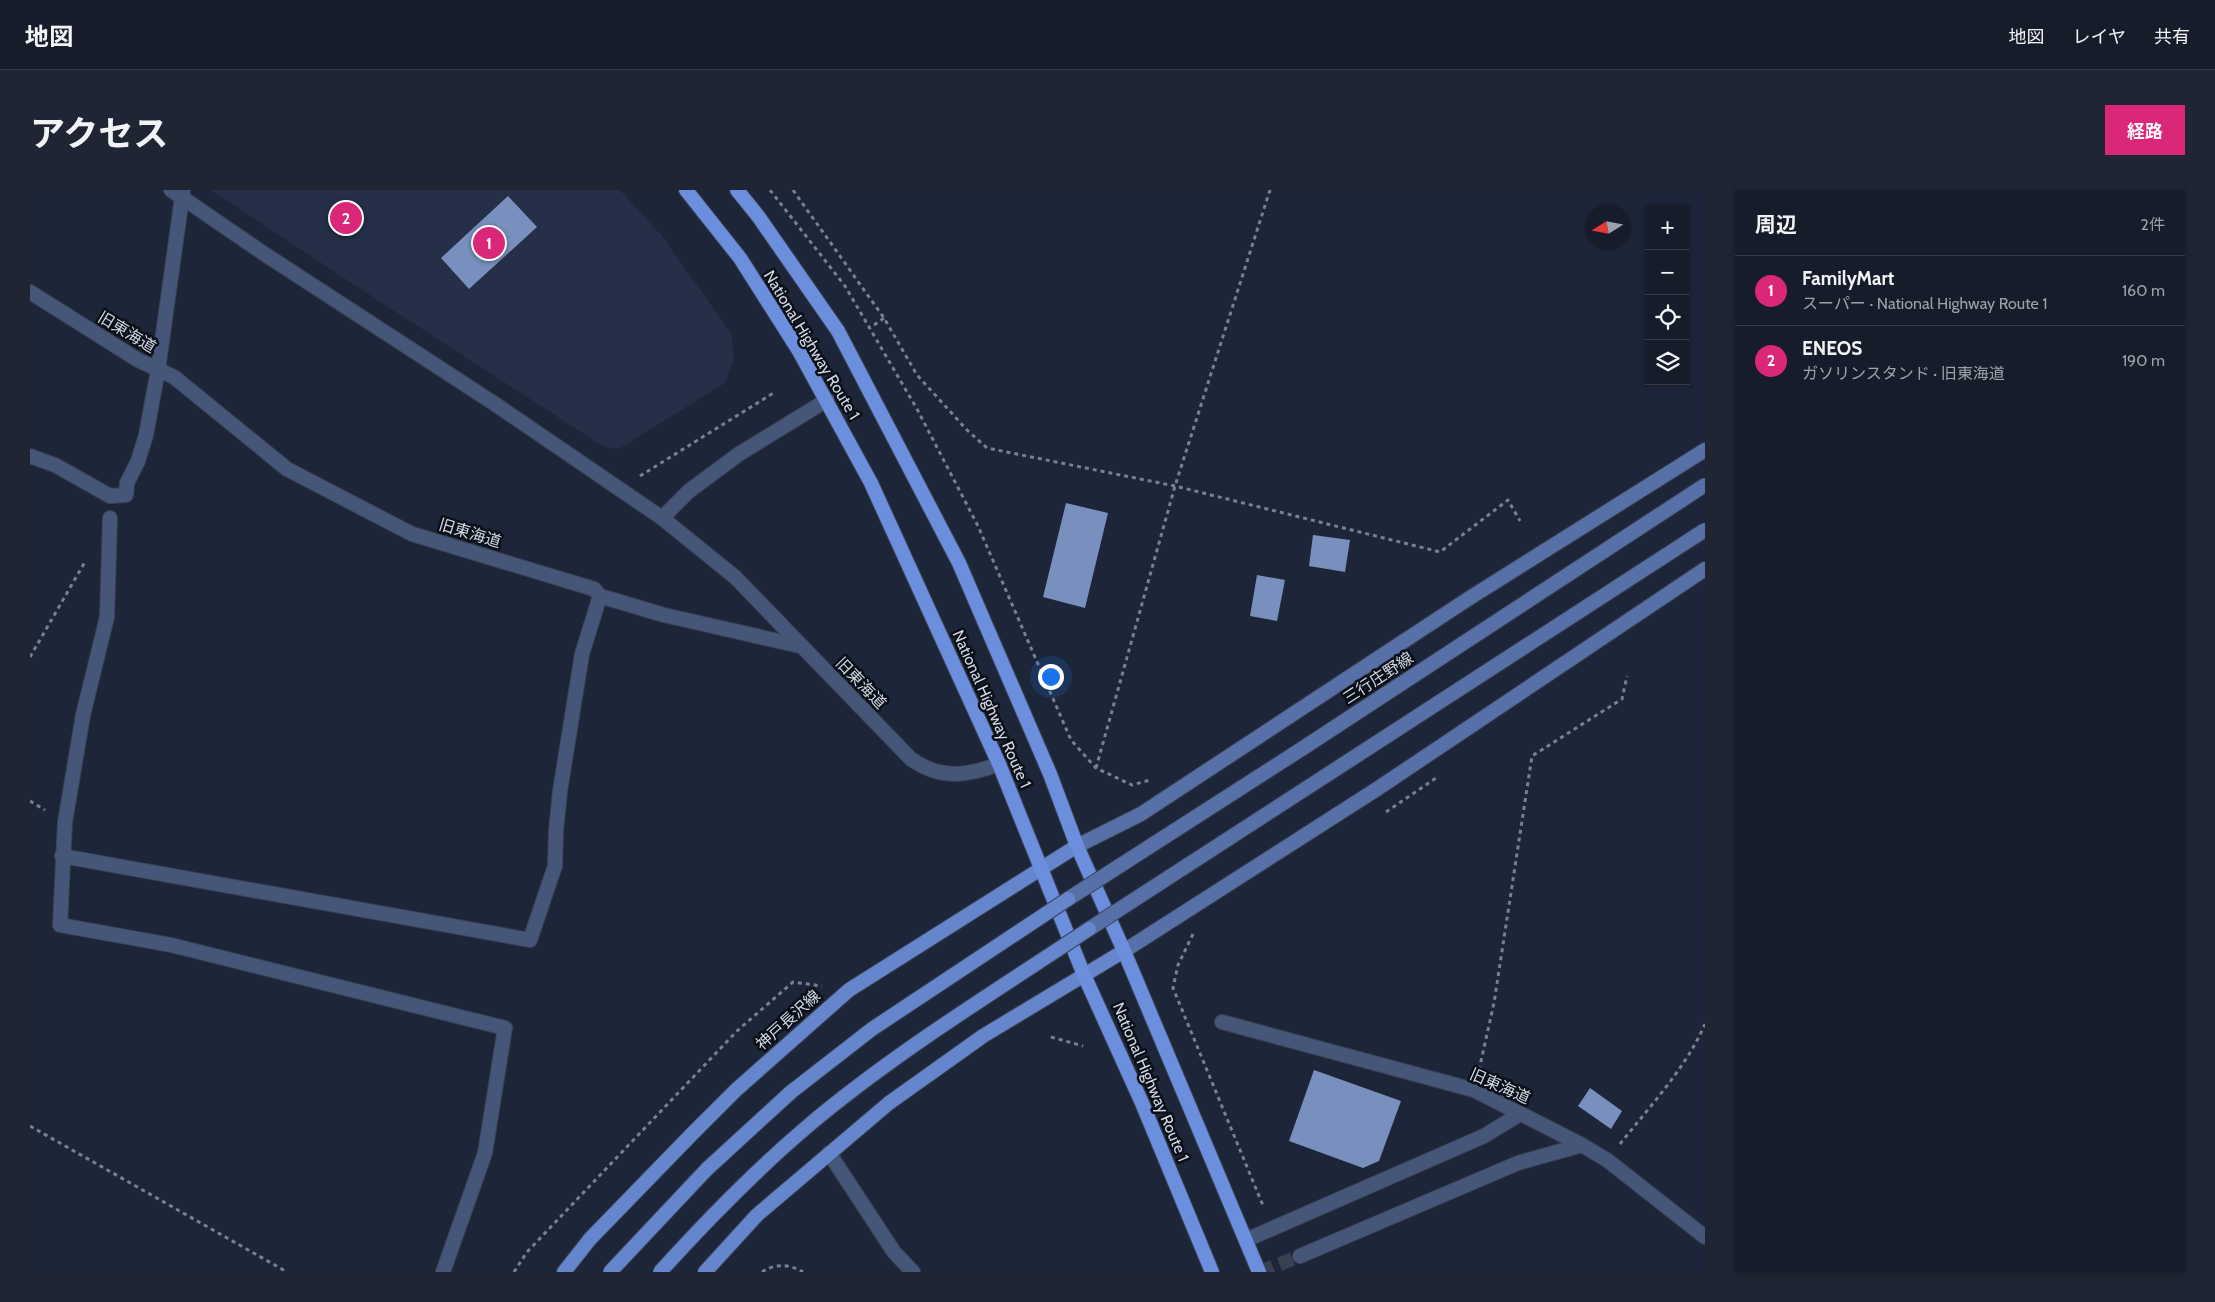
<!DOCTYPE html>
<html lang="ja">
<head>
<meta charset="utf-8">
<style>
  body { margin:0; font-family:Cabin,"Noto Sans JP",sans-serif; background:#1f2532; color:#f1f3f6 }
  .controls { position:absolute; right:15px; top:15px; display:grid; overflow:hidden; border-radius:0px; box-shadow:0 1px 4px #0004 }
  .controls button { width:45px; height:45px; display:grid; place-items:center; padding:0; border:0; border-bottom:1px solid #353a47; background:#161c2a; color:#f1f3f6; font:25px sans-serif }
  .compass { position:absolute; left:1555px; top:15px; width:45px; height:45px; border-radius:50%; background:#161c2a; box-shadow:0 1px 4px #0004; rotate:259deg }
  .you { position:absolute; left:1020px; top:486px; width:18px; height:18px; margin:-12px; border:4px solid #fff; border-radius:50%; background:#1a73e8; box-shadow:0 0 0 8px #1a73e833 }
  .badge { display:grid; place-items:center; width:32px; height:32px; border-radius:50%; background:#db2777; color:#fff; font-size:16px; font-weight:700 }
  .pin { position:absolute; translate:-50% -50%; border:2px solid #fff; box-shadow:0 1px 5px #0006 }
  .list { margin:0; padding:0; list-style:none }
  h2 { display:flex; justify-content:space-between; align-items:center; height:65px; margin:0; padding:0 20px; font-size:21px }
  h2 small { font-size:16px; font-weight:400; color:#9ea1a8 }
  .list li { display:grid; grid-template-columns:32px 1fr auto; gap:15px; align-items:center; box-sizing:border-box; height:70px; padding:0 20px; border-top:1px solid #353a47 }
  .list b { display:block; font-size:19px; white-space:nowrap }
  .list p { margin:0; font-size:16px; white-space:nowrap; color:#9ea1a8 }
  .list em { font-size:16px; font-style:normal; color:#9ea1a8 }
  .icon { flex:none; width:28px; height:28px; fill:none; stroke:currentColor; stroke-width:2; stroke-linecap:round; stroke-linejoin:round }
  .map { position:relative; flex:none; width:1675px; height:1082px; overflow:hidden; border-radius:0px }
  header { display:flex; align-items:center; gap:30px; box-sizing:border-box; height:70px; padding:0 25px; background:#161c2a; border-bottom:1px solid #353a47 }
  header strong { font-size:24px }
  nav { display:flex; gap:28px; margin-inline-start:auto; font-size:18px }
  .intro { display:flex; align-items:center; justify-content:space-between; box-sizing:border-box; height:120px; padding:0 30px }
  h1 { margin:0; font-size:35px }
  .button { padding:12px 22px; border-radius:0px; background:#db2777; color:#fff; font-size:18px; font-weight:700 }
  main { display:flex; gap:30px; padding:0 30px }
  aside { flex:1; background:#161c2a; border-radius:0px; box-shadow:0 1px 4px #0004 }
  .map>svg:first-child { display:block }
  .built { fill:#252f47 }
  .building { fill:#7990bf }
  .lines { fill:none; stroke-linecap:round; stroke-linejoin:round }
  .minor-tunnel { stroke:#384052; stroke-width:14; stroke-dasharray:14 7; stroke-linecap:butt }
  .minor-casing { stroke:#3a4254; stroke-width:16 }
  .tertiary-casing { stroke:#3a4254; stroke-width:16 }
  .secondary-casing { stroke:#3a4254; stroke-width:16 }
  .primary-casing { stroke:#3a4254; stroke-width:16 }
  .trunk-casing { stroke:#3a4254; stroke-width:16 }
  .path { stroke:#798090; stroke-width:3; stroke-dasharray:4 4; stroke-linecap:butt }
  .minor { stroke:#465679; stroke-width:14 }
  .tertiary { stroke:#465679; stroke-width:14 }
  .secondary { stroke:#5771a8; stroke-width:14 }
  .primary { stroke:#6585cc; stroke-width:14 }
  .trunk { stroke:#6b8edd; stroke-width:14 }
  .secondary-bridge-casing { stroke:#3a4254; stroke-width:16; stroke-linecap:butt }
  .primary-bridge-casing { stroke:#3a4254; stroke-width:16; stroke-linecap:butt }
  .secondary-bridge { stroke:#5771a8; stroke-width:14 }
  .primary-bridge { stroke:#6585cc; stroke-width:14 }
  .labels { text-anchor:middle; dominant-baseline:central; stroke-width:5; stroke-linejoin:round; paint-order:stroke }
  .street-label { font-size:16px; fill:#d2d8e5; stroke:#0b0f17 }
</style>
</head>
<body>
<header>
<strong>地図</strong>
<nav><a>地図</a><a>レイヤ</a><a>共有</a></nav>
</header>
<div class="intro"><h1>アクセス</h1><a class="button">経路</a></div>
<main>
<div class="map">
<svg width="1675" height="1082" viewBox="0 0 1675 1082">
  <rect width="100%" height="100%" fill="#1d2538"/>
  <path class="built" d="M181,0H590L631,45L701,143L704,169L695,193L589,259L574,257L329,98Z"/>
  <path class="building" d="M478,6L507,37L439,99L411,68Z
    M1036,313L1078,323L1055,418L1013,407Z
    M1283,345L1320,350L1315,382L1279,376Z
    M1227,385L1255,390L1247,431L1220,426Z
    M1284,880L1371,911L1349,971L1333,978L1259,951Z
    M1560,898L1592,921L1581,939L1548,916Z"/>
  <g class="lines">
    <path class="minor-tunnel" d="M1230,1082L1270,1066"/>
    <g class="minor-casing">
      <path id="minor" d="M0,102L108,170L144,187L257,279L382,344L564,399L570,406L634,425L770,456
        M0,266L25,275L80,306L96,305L97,293L108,271L116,245L128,180L153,0
        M80,328L77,427L53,525L35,632L30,735L141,755L475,838L455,963L413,1082
        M32,666L500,750L525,676L526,641L530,601L552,464L570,406
        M1192,832L1444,900L1552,955L1577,970L1675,1047
        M1216,1050L1454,946L1490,924
        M1270,1066L1488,973L1552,955"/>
    </g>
    <g class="tertiary-casing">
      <path id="tertiary" d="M141,0L233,63L465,214L632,328L705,387L881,569C911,590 937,586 969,574
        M632,328L659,301L709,264L797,210
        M799,963L864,1062L883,1082"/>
    </g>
    <g class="secondary-casing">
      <path id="secondary" d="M1047,656L1111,624L1438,409L1675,260
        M1094,761L1347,599L1675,379"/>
    </g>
    <g class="primary-casing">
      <path id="primary" d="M534,1082L560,1049L660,946L706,900L819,800L1047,656
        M675,1082L727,1025L859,913L953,846L1094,761"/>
    </g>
    <g class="trunk-casing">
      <path id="trunk" d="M656,0L710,68L769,161L841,293L969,574L1054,785L1112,913L1182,1082
        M707,0L728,26L808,141L929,373L1020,584L1047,656L1094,761L1229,1082"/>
    </g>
    <path class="path" d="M740,0L815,96L887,219L948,336L1041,550L1066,578L1102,595L1120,590
      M763,0L854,128L887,185L937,240L957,258L1145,296L1410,362L1478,310L1490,331
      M844,135L854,128
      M610,286L745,202
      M0,467L56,370
      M1066,578L1145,296L1240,0
      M0,611L15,620
      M1356,622L1409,586
      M1163,744L1148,775L1143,798L1234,1018
      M1021,847L1053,856
      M1449,880L1464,813L1502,566L1592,509L1597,486
      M0,936L257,1082
      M1590,954C1620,916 1656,878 1675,834
      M484,1082L497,1062L707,841L763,792L792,796
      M732,1082C746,1073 759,1074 773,1082"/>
    <use href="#minor" class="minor"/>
    <use href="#tertiary" class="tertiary"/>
    <use href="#secondary" class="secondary"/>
    <use href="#primary" class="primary"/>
    <use href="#trunk" class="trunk"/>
    <g class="secondary-bridge-casing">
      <path id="secondary-bridge" d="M1038,709L1270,560L1675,295
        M1059,739L1675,340"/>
    </g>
    <g class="primary-bridge-casing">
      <path id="primary-bridge" d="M580,1082L677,979L761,902L842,839L1038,709
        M630,1082C677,1030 726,980 779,935C866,862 964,802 1059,739"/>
    </g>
    <use href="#secondary-bridge" class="secondary-bridge"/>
    <use href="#primary-bridge" class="primary-bridge"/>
  </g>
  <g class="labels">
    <g class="street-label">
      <text transform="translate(97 142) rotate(31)">旧東海道</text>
      <text transform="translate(782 155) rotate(59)">National Highway Route 1</text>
      <text transform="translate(440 343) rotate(17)">旧東海道</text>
      <text transform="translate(1348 488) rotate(-33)">三行庄野線</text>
      <text transform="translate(831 493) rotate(46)">旧東海道</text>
      <text transform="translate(962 519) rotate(66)">National Highway Route 1</text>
      <text transform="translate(758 830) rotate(-42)">神戸長沢線</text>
      <text transform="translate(1121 892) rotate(67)">National Highway Route 1</text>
      <text transform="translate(1470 896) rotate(24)">旧東海道</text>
    </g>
  </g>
</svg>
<div class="controls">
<button>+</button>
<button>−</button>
<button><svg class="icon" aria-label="locate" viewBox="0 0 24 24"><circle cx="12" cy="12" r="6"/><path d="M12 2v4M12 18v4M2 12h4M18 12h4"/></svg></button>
<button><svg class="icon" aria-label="layers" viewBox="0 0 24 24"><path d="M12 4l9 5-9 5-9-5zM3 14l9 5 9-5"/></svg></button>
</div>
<svg class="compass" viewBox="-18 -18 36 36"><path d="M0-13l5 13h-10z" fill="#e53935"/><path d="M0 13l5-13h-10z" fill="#9ea1a8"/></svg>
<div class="you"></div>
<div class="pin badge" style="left:459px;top:53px">1</div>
<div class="pin badge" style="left:316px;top:28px">2</div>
</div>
<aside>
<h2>周辺<small>2件</small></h2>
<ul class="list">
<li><span class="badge">1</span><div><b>FamilyMart</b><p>スーパー · National Highway Route 1</p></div><em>160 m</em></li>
<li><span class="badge">2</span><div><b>ENEOS</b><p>ガソリンスタンド · 旧東海道</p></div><em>190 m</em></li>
</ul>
</aside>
</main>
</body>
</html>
